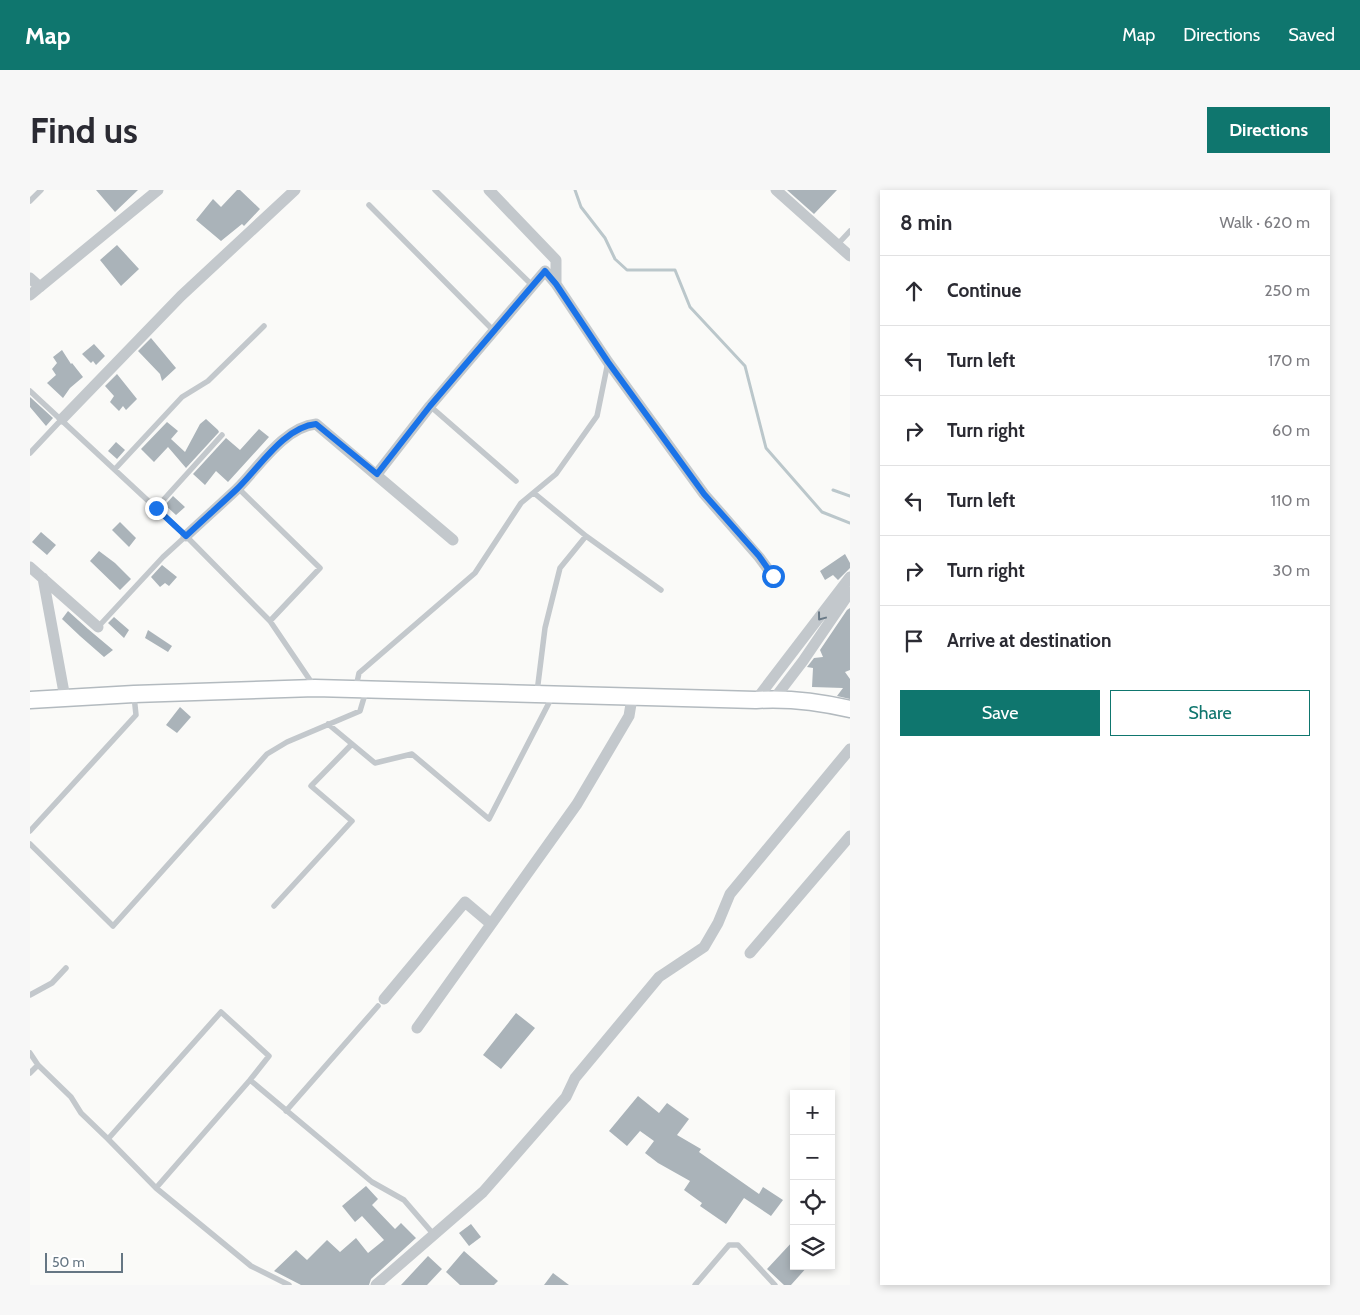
<!DOCTYPE html>
<html lang="en">
<head>
<meta charset="utf-8">
<style>
  body { margin:0; font-family:Cabin,sans-serif; background:#f7f7f7; color:#2b2b33 }
  .controls { position:absolute; right:15px; bottom:15px; display:grid; overflow:hidden; border-radius:0px; box-shadow:0 2px 8px #0003 }
  .controls button { width:45px; height:45px; display:grid; place-items:center; padding:0; border:0; border-bottom:1px solid #e1e1e2; background:#fff; color:#2b2b33; font:25px sans-serif }
  .scale { position:absolute; left:15px; bottom:12px; width:78px; box-sizing:border-box; padding-left:5px; border:2px solid #657683; border-top:0; font-size:14px; line-height:18px; white-space:nowrap; color:#657683; -webkit-text-stroke:4px #fff; paint-order:stroke }
  .stop { position:absolute; width:15px; height:15px; margin:-11px; border:4px solid #1a73e8; border-radius:50%; background:#fff }
  .stop.end { background:#1a73e8; border-color:#fff; box-shadow:0 1px 5px #0008 }
  .list { margin:0; padding:0; list-style:none }
  h2 { display:flex; justify-content:space-between; align-items:center; height:65px; margin:0; padding:0 20px; font-size:21px }
  h2 small { font-size:16px; font-weight:400; color:#7c7c81 }
  .list li { display:grid; grid-template-columns:32px 1fr auto; gap:15px; align-items:center; box-sizing:border-box; height:70px; padding:0 20px; border-top:1px solid #e1e1e2 }
  .list b { display:block; font-size:19px; white-space:nowrap }
  .list em { font-size:16px; font-style:normal; color:#7c7c81 }
  .actions { display:flex; gap:10px; padding:15px 20px }
  .actions a { flex:1; padding:11px 0; border:1px solid #0f766e; border-radius:0px; text-align:center; font-size:18px; color:#0f766e }
  .actions .main { background:#0f766e; color:#fff }
  .icon { flex:none; width:28px; height:28px; fill:none; stroke:currentColor; stroke-width:2; stroke-linecap:round; stroke-linejoin:round }
  .map { position:relative; flex:none; width:820px; height:1095px; overflow:hidden; border-radius:0px }
  header { display:flex; align-items:center; gap:30px; box-sizing:border-box; height:70px; padding:0 25px; background:#0f766e; color:#fff }
  header strong { font-size:24px }
  nav { display:flex; gap:28px; margin-inline-start:auto; font-size:18px }
  .intro { display:flex; align-items:center; justify-content:space-between; box-sizing:border-box; height:120px; padding:0 30px }
  h1 { margin:0; font-size:35px }
  .button { padding:12px 22px; border-radius:0px; background:#0f766e; color:#fff; font-size:18px; font-weight:700 }
  main { display:flex; gap:30px; padding:0 30px }
  aside { flex:1; background:#fff; border-radius:0px; box-shadow:0 2px 8px #0003 }
  .map>svg:first-child { display:block }
  .lines { fill:none; stroke-linecap:round; stroke-linejoin:round }
  .stream { stroke:#bbc7cb; stroke-width:3 }
  .building { fill:#aab3b9 }
  .secondary-casing { stroke:#b3babf; stroke-width:19 }
  .lane { stroke:#c3c8cc; stroke-width:5.5 }
  .street { stroke:#c3c8cc; stroke-width:11 }
  .secondary { stroke:#fff; stroke-width:16 }
  .oneway { stroke:#6a7a87 }
  .route { stroke:#1a73e8; stroke-width:6 }
</style>
</head>
<body>
<header>
<strong>Map</strong>
<nav><a>Map</a><a>Directions</a><a>Saved</a></nav>
</header>
<div class="intro"><h1>Find us</h1><a class="button">Directions</a></div>
<main>
<div class="map">
<svg width="820" height="1095" viewBox="0 0 820 1095">
  <rect width="100%" height="100%" fill="#fafaf8"/>
  <g class="lines">
    <path class="stream" d="M545,0L551,17L575,48L585,69L597,80H645L660,117L715,176L736,258L792,322L820,333
      M803,300L820,306"/>
  </g>
  <path class="building" d="M66,0H108L85,22Z
    M207,0H210L230,19L214,36L212,34L191,51L166,30L183,9L191,17Z
    M757,0H807L784,24Z
    M87,55L109,79L91,96L70,70Z
    M121,148L146,178L132,191L130,184L108,161Z
    M64,154L75,166L66,175L63,171L61,173L52,164Z
    M32,160L41,174L42,173L53,187L40,198L33,208L17,193L26,185L22,179L27,173L23,167Z
    M87,184L107,209L96,220L93,216L89,221L80,212L84,206L75,196Z
    M0,207L23,228L16,236L0,217Z
    M176,229L188,240L189,242L156,278L138,257L124,272L111,259L137,232L148,241L141,249L155,262L170,234Z
    M229,239L239,247L198,292L186,281L175,295L163,284L196,248L210,260Z
    M86,252L95,260L87,269L78,261Z
    M143,306L155,317L146,325L135,315Z
    M90,332L106,348L99,357L82,340Z
    M11,342L26,355L17,365L2,352Z
    M69,361L85,373L101,389L90,400L60,371Z
    M815,364L820,373V378L808,390L803,385L795,390L790,381Z
    M132,375L147,387L139,396L135,393L130,397L121,387Z
    M820,418V480L815,482L820,489V509L807,506L813,498L782,497L783,478L777,477L784,468L793,467L790,460L817,420Z
    M38,421L58,439L83,460L74,467L50,446L32,429Z
    M84,427L99,440L94,448L78,433Z
    M118,440L142,456L138,462L115,448Z
    M150,517L161,527L147,543L136,535Z
    M486,823L505,838L471,879L453,865Z
    M608,906L629,923L637,913L659,929L647,945L671,959L669,962L729,1004L733,997L753,1010L741,1026L714,1008L696,1034L670,1016L672,1013L654,1000L660,991L628,973L615,963L624,951L610,941L597,956L579,941Z
    M336,996L348,1009L342,1015L365,1039L371,1033L386,1048L341,1089L339,1095H271L244,1081L266,1060L277,1070L297,1050L310,1062L326,1048L338,1063L354,1050L332,1026L325,1032L312,1016Z
    M441,1034L451,1047L439,1056L429,1043Z
    M764,1050V1076H778L761,1095H754L737,1079Z
    M434,1061L468,1091L464,1095H430L416,1082Z
    M398,1066L412,1079L397,1095H371Z
    M523,1083L539,1095H514Z"/>
  <g class="lines">
    <g class="secondary-casing">
      <path id="secondary" d="M0,510L104,504L285,498L726,510C757,508 790,512 820,519"/>
    </g>
    <path class="lane" d="M405,0L503,96
      M0,11L11,0
      M339,15L464,141
      M807,55L820,41
      M0,201L156,346L240,431L284,496
      M400,216L486,291
      M0,263L32,229
      M85,279L152,207L178,191L234,136
      M208,298L290,378L240,431
      M504,303L556,346L631,400
      M126,318L192,245
      M68,437L133,367L156,346
      M326,497L329,483L445,383L491,313L526,284L567,226L578,172
      M507,502L515,438L530,378L556,346
      M298,534L345,573L382,564L459,629L522,507
      M0,641L106,525L104,506
      M0,654L83,736L237,564L257,552L330,521L336,501
      M244,716L322,631L281,596L322,554
      M0,805L22,793L36,778
      M0,863L8,875L41,907L51,923L78,949L126,998L221,1076L259,1095
      M0,883L8,875
      M220,890L342,992L374,1010L405,1046
      M256,921L348,816
      M78,949L191,822L239,866L220,890L126,998
      M665,1095L699,1055H708L745,1095"/>
    <path class="street" d="M459,0L526,70V94L578,172L674,304L729,367L743,386
      M746,0L820,66
      M0,88L10,97
      M0,105L128,0
      M32,229L151,106L265,0
      M347,284L400,216L515,81L526,94
      M156,346C173,330 190,315 207,299C228,278 254,237 286,234L423,350
      M0,377L68,437
      M13,388L35,508
      M744,509L773,471L820,402
      M726,510L820,387
      M720,763L820,646
      M354,809L435,712L461,734
      M387,838L547,614L599,526L602,508
      M346,1095L453,1002L536,907L545,888L629,787L674,757L688,733L700,704L820,559"/>
    <use href="#secondary" class="secondary"/>
  </g>
  <defs><path id="oneway-chevron" d="M-2-3.5L2.5 0L-2 3.5" fill="none" stroke-width="1.6" stroke-linecap="round" stroke-linejoin="round" transform="scale(1.25)"/></defs>
  <use class="oneway" href="#oneway-chevron" transform="translate(791 427) rotate(127)"/>
  <g class="lines">
    <path class="route" d="M126,318L156,346C173,330 190,315 207,299C229,278 254,237 286,234L347,284L400,216L515,81L526,94L578,172L674,304L729,366L743,386"/>
  </g>
</svg>
<div class="controls">
<button>+</button>
<button>−</button>
<button><svg class="icon" aria-label="locate" viewBox="0 0 24 24"><circle cx="12" cy="12" r="6"/><path d="M12 2v4M12 18v4M2 12h4M18 12h4"/></svg></button>
<button><svg class="icon" aria-label="layers" viewBox="0 0 24 24"><path d="M12 4l9 5-9 5-9-5zM3 14l9 5 9-5"/></svg></button>
</div>
<div class="scale">50 m</div>
<div class="stop" style="left:743px;top:386px"></div>
<div class="stop end" style="left:126px;top:318px"></div>
</div>
<aside>
<h2>8 min<small>Walk · 620 m</small></h2>
<ul class="list">
<li><svg class="icon" aria-label="ahead" viewBox="0 0 24 24"><path d="M12 20V5M6 11l6-6 6 6"/></svg><div><b>Continue</b></div><em>250 m</em></li>
<li><svg class="icon" aria-label="left" viewBox="0 0 24 24"><path d="M17 20v-9H6M10 6l-5 5 5 5"/></svg><div><b>Turn left</b></div><em>170 m</em></li>
<li><svg class="icon" aria-label="right" viewBox="0 0 24 24"><path d="M7 20v-9h11M14 6l5 5-5 5"/></svg><div><b>Turn right</b></div><em>60 m</em></li>
<li><svg class="icon" aria-label="left" viewBox="0 0 24 24"><path d="M17 20v-9H6M10 6l-5 5 5 5"/></svg><div><b>Turn left</b></div><em>110 m</em></li>
<li><svg class="icon" aria-label="right" viewBox="0 0 24 24"><path d="M7 20v-9h11M14 6l5 5-5 5"/></svg><div><b>Turn right</b></div><em>30 m</em></li>
<li><svg class="icon" aria-label="arrive" viewBox="0 0 24 24"><path d="M6 21V4h12l-3 4 3 4H6"/></svg><div><b>Arrive at destination</b></div></li>
</ul>
<div class="actions"><a class="main">Save</a><a>Share</a></div>
</aside>
</main>
</body>
</html>
